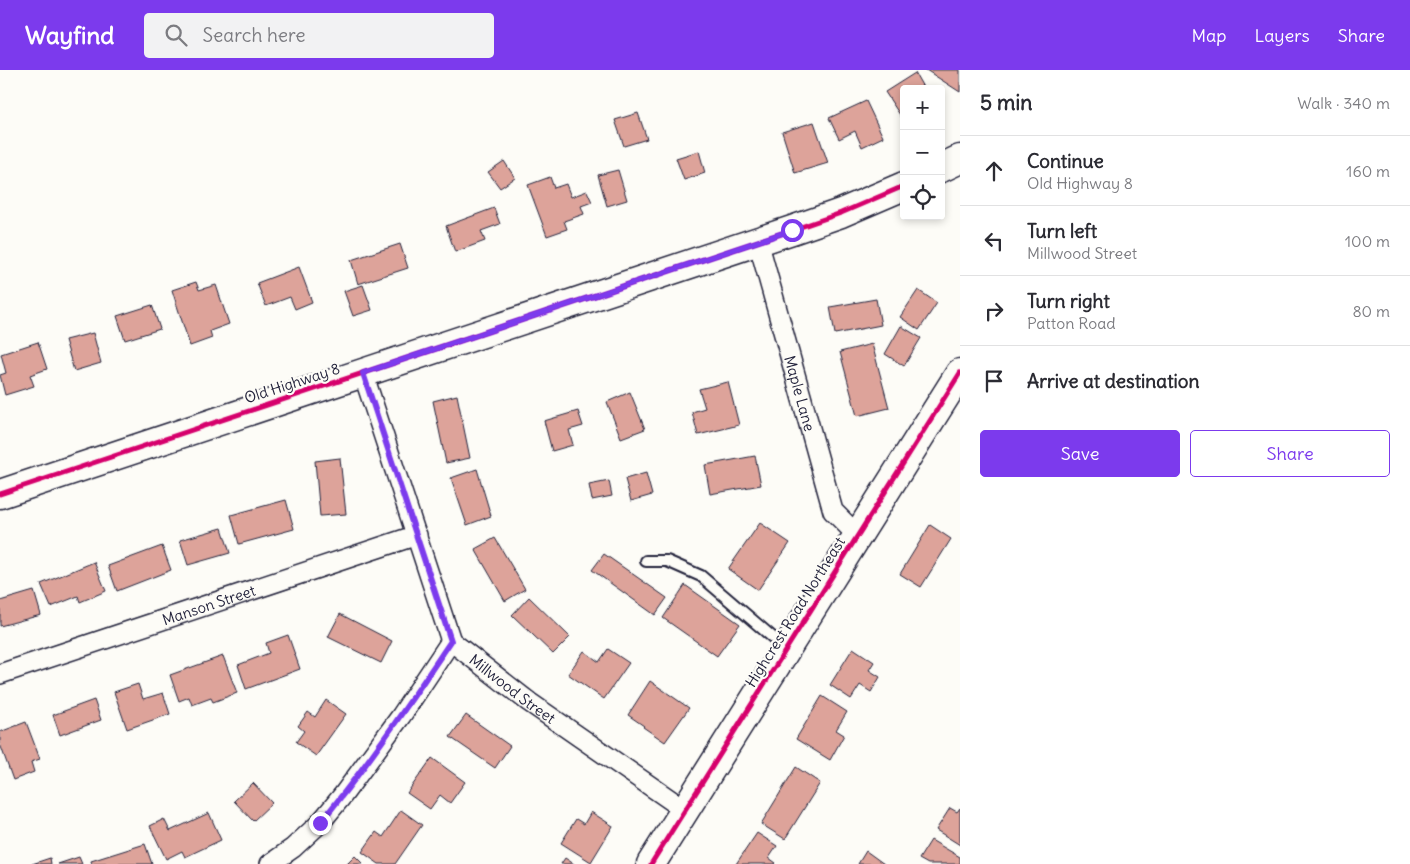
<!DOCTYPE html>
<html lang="en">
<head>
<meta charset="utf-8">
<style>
  body { margin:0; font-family:Delius,sans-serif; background:#f2f2f3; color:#2b2b33 }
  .controls { position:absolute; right:15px; top:15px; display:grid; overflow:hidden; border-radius:5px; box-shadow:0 2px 8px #0003 }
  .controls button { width:45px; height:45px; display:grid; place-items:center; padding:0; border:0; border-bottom:1px solid #e1e1e2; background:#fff; color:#2b2b33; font:25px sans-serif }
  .stop { position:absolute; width:15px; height:15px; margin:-11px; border:4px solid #7c3aed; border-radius:50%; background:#fff }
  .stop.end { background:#7c3aed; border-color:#fff; box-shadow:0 1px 5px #0008 }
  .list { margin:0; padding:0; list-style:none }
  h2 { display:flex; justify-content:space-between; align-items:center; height:65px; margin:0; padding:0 20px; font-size:21px }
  h2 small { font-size:16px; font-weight:400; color:#7c7c81 }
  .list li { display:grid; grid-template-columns:32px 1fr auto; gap:15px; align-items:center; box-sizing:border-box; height:70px; padding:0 20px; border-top:1px solid #e1e1e2 }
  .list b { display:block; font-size:19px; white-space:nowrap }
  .list p { margin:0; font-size:16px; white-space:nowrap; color:#7c7c81 }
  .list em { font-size:16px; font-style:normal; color:#7c7c81 }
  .actions { display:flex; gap:10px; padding:15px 20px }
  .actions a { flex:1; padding:11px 0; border:1px solid #7c3aed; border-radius:5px; text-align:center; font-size:18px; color:#7c3aed }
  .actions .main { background:#7c3aed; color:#fff }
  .icon { flex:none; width:28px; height:28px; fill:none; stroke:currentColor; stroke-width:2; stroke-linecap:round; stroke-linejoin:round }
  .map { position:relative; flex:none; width:960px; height:794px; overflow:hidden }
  header { display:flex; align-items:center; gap:30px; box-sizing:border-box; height:70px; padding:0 25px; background:#7c3aed; color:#fff }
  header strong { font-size:24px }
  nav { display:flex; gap:28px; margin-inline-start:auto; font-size:18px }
  .search { width:350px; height:45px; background:#f2f2f3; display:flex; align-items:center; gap:12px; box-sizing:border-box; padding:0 18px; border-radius:5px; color:#7c7c81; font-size:19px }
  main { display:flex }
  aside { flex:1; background:#fff }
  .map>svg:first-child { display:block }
  .building { fill:#dda39a; stroke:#22223b }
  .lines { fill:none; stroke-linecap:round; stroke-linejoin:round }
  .lane-casing { stroke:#22223b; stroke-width:14 }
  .street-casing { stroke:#22223b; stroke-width:22 }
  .secondary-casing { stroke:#22223b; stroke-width:31 }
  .lane { stroke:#fdfcf7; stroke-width:10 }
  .street { stroke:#fdfcf7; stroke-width:19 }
  .secondary { stroke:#fdfcf7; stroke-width:28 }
  .cycleway-casing { stroke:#fdfcf7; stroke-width:8 }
  .cycleway { stroke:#d6006c; stroke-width:5 }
  .route { stroke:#7c3aed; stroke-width:6 }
  .labels { text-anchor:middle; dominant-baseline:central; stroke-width:4.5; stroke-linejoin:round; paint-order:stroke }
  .street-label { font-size:15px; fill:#22223b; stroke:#fdfcf7 }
</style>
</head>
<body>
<header>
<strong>Wayfind</strong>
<div class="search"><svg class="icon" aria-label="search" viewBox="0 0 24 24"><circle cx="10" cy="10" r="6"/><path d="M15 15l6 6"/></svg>Search here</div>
<nav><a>Map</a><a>Layers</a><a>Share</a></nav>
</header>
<main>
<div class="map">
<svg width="960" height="794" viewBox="0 0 960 794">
  <rect width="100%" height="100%" fill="#fdfcf7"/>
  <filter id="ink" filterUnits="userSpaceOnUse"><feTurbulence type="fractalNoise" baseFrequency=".02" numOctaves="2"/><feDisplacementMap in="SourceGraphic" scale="10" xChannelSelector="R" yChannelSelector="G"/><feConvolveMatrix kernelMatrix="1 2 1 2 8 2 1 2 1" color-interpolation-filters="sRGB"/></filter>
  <g filter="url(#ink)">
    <path class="building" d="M926,0H960V22Z
      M915,3L924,19H904V51L885,22Z
      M866,31L883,67L862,77L855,61L839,69L829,48Z
      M638,43L647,69L624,76L615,50Z
      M814,52L828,93L795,103L782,62Z
      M699,81L705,103L684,110L676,88Z
      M504,91L515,108L500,118L488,102Z
      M618,100L627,130L607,136L598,105Z
      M550,107L554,118L566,114L571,127L587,121L592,132L581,136L584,144L564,151L567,159L547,166L528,115Z
      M494,138L500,154L481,161L485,171L455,182L446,156Z
      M400,174L408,198L358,214L351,190Z
      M299,197L312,232L295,239L290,227L266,236L257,213Z
      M196,212L199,220L216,215L229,254L210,261L212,268L190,276L172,220Z
      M363,215L372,240L353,246L344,221Z
      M918,220L937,233L919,260L900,247Z
      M876,229L881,255L835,264L830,237Z
      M152,235L160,259L125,270L117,246Z
      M901,256L921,268L904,296L885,284Z
      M93,263L101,293L74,301L65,270Z
      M38,272L47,299L30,305L34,316L5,325L0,305L6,303L1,284Z
      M872,274L889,338L857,346L840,282Z
      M728,312L739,355L698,365L692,342L705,338L699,319Z
      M630,322L645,359L621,368L607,332Z
      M457,325L470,388L446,393L433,331Z
      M578,341L583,356L569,360L573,375L552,381L544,351Z
      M755,386L761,415L710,424L705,395Z
      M340,388L346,444L320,446L315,391Z
      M477,399L491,446L467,455L451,408Z
      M646,403L652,425L631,431L625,409Z
      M609,411L612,426L592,430L589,415Z
      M286,430L294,459L239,474L231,445Z
      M760,453L790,473L758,520L728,499Z
      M930,455L951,469L921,517L900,504Z
      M222,458L230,483L188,495L180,470Z
      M495,468L525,519L505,531L475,479Z
      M162,476L171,500L117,521L108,496Z
      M604,484L667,528L655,545L592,500Z
      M94,492L106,521L80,532L78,526L51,537L41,514Z
      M685,515L740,554L717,586L663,548Z
      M34,521L41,545L0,556V531Z
      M529,527L570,567L553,584L512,545Z
      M340,544L392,571L381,593L328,567Z
      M288,565L300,599L246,619L238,595L269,583L266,573Z
      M853,578L874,592L869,600L880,607L871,622L860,615L851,629L830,615Z
      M608,579L629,593L604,629L568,604L584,581L599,592Z
      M223,586L237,623L213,632L211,628L192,635L189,627L179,631L170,605Z
      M650,611L689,638L665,672L643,657L644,656L628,645Z
      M138,614L143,629L163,623L170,644L127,659L114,622Z
      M822,626L847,642L836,660L844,665L830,690L796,669Z
      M94,630L101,650L60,665L53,645Z
      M326,630L346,644L316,686L296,672L304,661L298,656L308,642L315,647Z
      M466,645L510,676L495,698L450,667Z
      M26,652L40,689L31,692L34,702L13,710L0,674V662Z
      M432,688L465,712L450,733L440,725L430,739L407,723Z
      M796,697L820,713L785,769L761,754Z
      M253,713L272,733L253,751L234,731Z
      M950,738L957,742L960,738V775L936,760Z
      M401,740L422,755L395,794H379L362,782L376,762L383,767Z
      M591,742L613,756L591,792L561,773L576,749L584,754Z
      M209,743L221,770L185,787L182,781L166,789L150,756L164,749L170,761Z
      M757,763L777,776L769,788L776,793L775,794H736Z
      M931,770L960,787V794H928L919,789Z
      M145,774L152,794H92L91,791Z
      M866,781L884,794H858Z
      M355,786L363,794H347Z
      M79,787L82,794H58Z
      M50,788L51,794H32Z
      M565,788L574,794H561Z"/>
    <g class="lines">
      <g class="lane-casing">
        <path id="lane" d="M646,491H667L701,506L785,578"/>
      </g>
      <g class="street-casing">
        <g id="street">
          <path id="s1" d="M758,171L833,441L858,466"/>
          <path id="s2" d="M363,303L451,571L529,632L685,740"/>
          <path id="s3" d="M0,604L417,465"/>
          <path d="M270,794L293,778L320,753L343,725L401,646L451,571"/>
        </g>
      </g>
      <g class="secondary-casing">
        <path id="secondary" d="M941,98L960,89
          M0,424L792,160L841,143L904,116
          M651,794L960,303"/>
      </g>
      <use href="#lane" class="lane"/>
      <use href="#street" class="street"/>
      <use href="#secondary" class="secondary"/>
      <g class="cycleway-casing">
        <path id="cycleway" d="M0,424L792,160L841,143L904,116
          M651,794L960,303"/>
      </g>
      <use href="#cycleway" class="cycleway"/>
    </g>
  </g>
  <g class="lines" filter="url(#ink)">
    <path class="route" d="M320,753C368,695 409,633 451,571L363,303L792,160"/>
  </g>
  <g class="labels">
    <g class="street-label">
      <text transform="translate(292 313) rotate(-18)">Old Highway 8</text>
      <text stroke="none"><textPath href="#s1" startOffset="158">Maple Lane</textPath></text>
      <text stroke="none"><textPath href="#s3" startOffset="220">Manson Street</textPath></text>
      <text transform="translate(795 542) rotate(-58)">Highcrest Road Northeast</text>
      <text stroke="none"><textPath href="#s2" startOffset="360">Millwood Street</textPath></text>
    </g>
  </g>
</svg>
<div class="controls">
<button>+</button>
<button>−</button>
<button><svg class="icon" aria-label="locate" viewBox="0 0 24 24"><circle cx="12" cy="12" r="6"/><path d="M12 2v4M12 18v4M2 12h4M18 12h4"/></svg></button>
</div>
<div class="stop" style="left:792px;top:160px"></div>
<div class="stop end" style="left:320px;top:753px"></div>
</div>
<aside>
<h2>5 min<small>Walk · 340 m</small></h2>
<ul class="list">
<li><svg class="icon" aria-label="ahead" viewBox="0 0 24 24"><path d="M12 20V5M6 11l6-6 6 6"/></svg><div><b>Continue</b><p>Old Highway 8</p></div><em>160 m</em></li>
<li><svg class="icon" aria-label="left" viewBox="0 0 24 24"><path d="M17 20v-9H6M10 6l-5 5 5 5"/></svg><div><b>Turn left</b><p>Millwood Street</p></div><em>100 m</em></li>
<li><svg class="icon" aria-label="right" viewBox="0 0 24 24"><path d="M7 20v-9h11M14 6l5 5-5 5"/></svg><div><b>Turn right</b><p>Patton Road</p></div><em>80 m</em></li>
<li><svg class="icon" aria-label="arrive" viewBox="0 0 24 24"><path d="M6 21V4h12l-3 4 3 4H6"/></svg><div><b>Arrive at destination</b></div></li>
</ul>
<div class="actions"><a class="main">Save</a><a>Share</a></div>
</aside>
</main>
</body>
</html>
